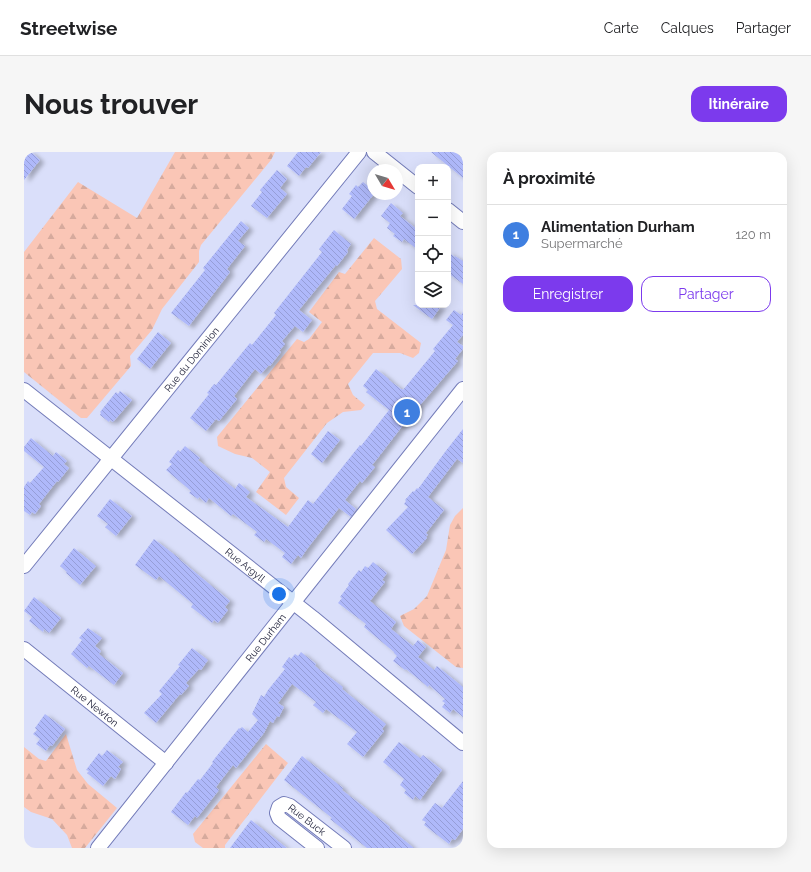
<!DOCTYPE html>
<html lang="fr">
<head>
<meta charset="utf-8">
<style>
  body { margin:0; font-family:Raleway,sans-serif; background:#f6f6f6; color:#202124 }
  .controls { position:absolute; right:12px; top:12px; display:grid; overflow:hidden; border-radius:8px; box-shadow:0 4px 16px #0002 }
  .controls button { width:36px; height:36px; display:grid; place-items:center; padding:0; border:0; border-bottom:1px solid #e0e0e0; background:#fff; color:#202124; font:20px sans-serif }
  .compass { position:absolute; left:343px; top:12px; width:36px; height:36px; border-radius:50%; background:#fff; box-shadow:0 4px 16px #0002; rotate:128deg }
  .you { position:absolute; left:255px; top:442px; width:14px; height:14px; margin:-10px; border:3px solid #fff; border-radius:50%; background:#1a73e8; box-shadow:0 0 0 6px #1a73e833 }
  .badge { display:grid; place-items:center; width:26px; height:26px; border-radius:50%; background:#7c3aed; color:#fff; font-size:13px; font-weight:700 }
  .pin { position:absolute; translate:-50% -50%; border:2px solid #fff; box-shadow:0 1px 4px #0006 }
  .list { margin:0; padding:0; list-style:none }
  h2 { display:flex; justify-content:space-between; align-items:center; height:52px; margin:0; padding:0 16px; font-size:17px }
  h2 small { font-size:13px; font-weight:400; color:#757577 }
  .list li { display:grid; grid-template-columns:26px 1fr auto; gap:12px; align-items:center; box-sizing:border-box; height:60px; padding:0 16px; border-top:1px solid #e0e0e0 }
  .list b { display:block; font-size:15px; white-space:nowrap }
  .list p { margin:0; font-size:13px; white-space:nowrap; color:#757577 }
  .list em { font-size:13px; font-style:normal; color:#757577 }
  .actions { display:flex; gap:8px; padding:12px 16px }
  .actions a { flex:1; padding:9px 0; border:1px solid #7c3aed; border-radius:12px; text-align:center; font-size:14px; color:#7c3aed }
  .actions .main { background:#7c3aed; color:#fff }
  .icon { flex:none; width:22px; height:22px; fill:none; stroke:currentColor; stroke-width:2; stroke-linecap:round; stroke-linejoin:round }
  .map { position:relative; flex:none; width:439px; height:696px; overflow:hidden; border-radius:12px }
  header { display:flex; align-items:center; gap:24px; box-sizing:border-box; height:56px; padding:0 20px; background:#fff; border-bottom:1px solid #e0e0e0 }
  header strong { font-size:19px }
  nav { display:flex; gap:22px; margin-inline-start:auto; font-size:14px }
  .intro { display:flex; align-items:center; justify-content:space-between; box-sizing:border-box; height:96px; padding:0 24px }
  h1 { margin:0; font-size:28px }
  .button { padding:10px 18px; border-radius:12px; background:#7c3aed; color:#fff; font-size:14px; font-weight:700 }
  main { display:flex; gap:24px; padding:0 24px }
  aside { flex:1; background:#fff; border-radius:12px; box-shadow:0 4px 16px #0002 }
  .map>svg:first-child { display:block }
  .forest { fill:url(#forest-firs) }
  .building { fill:url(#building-back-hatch); filter:url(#shadow) }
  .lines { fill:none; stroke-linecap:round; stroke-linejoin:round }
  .minor-casing { stroke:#747cb9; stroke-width:16 }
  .minor { stroke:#fff; stroke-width:14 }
  .labels { text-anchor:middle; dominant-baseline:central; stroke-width:4; stroke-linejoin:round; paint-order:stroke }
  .street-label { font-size:10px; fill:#1a1c35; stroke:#eaedfb }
</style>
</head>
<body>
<header>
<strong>Streetwise</strong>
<nav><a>Carte</a><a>Calques</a><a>Partager</a></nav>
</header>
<div class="intro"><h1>Nous trouver</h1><a class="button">Itinéraire</a></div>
<main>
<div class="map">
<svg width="439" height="696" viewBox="0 0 439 696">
  <defs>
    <pattern id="forest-firs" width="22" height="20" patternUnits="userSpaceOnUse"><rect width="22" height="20" fill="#fac6b6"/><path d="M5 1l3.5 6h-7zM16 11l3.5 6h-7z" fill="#d6aa9d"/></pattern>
    <pattern id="building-back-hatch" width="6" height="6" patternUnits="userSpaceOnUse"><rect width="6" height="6" fill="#afb9fa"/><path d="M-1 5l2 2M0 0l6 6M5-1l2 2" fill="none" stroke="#969ed7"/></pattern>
    <filter id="shadow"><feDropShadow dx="4.5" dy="2.5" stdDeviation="2" flood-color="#0004"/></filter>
  </defs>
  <rect width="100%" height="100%" fill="#dadffa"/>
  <path class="forest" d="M151,0H251L247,8L177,93L175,99V110L138,157L128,178L106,204L107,214L63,266H57L0,220V100L54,30L113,66Z
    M350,86L377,107L378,117L351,149L353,157L397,191L395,201L389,206L376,201H349L324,232L329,243L341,253L337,258L319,260L303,271L260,326L262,335L275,346L262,363L232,340L246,320L228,306L211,302L194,294L193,285L273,187L280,190L285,187L298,170L285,160L315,120L321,122Z
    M439,356V516L432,515L380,474L376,464L390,457L403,444L422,398L426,373L431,364Z
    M42,582L53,618L64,632L93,656L61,696H48L43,683L28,667L7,660L0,655V595L15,607L22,609Z
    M242,592L264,611L201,693V696H179L171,690L169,682Z"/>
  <path class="building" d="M0,0H7L16,8L0,28Z
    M274,0H297L284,16L282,15L275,24L263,14Z
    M407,0H439V26Z
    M253,18L263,27L256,36L263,42L243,66L227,54L238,40L236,38Z
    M339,30L349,38V42H350L330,67L318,57L328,44L325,42L332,33L334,35Z
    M367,51L379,61L376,64L394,78V98L380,87L378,90L369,84L371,82L363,76L366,71L357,64Z
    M217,69L225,76L214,89L221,94L203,117L206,120L165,174L147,161L181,118L179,116Z
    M310,78L327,92L323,98L324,100L313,114L312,113L275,158L288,168L279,180L271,174L258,189L261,192L255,199L257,200L246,214L245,213L237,222L231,217L210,244L213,247L195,269L192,267L182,279L166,266L185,242L183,241L190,232L192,233L226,191L228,193L252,163L250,161L298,100L295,97Z
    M424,100L431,105V104L439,109V132L424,121Z
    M389,153H418L408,167Z
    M430,158L437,163L439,160V183L433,190L439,194V197L431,207L434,209L397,252L384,269L383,268L353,307L348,313L351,315L338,331L336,329L321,348L332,357L327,365L315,356L283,397L277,406L274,403L267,412L258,405L261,401L242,387L240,390L230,383L233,380L209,362L207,364L185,346L182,351L175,345L174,347L165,341L167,339L142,318L148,312L145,310L154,298L156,300L161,294L176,306L174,308L211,337L215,331L226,340L222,345L264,375L284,348L289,352L336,293L337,294L365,258L342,240L344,238L339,234L352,217L365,227V228L377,237H378L379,238L411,199L409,197L429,173L422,168Z
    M134,180L147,191L126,217L113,207Z
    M96,239L108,248L89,270L86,268L85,270L76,263L77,261L76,260L92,240L94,242Z
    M439,277V311L433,307L404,345L420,358L402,381L404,383L402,384L403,386L388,402L362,378L384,355L380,352L382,349L381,348L389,339L390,340L393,336L394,337L421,300Z
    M304,279L316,288L298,311L287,302Z
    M7,286L29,304L32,300L43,309L40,312L45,316L34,330L33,329L15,352L17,354L11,362L8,360L6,363L0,359V335L4,329L6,331L20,315L0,299V295Z
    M86,347L108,364L92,384L81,375L84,372L73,364Z
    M130,387L155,406V407L206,449L201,455L204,458L194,471L190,468L188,471L167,455L169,452L135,424L132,428L111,413Z
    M50,396L72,414L56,433L42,421L43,420L36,414Z
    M349,410L363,421L358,428L361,430L346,449L372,470L367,477L389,494L394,488L402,495L394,505L410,518L413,514L439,535V565L429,557L426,561L418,555L421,551L418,549L421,547L405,533L404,535L382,517L381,518L369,509L373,504L370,501V500L340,475L342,472L314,451L318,446L316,445L325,433L324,432L335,418L337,420L341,414L344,416Z
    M10,445L37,466L25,481L20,477L19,480L5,469L8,465L0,459Z
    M64,476L78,486L71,494L77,499L75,502L99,521L90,533L65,514L63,516L47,502L58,488L55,486Z
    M168,496L184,508L177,518L175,517L162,531L165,534L157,543L156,542L132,571L120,561L138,542L135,539L156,514L154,513Z
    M277,500L292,512L291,514L319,535L318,537L362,572L358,577L360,579L339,605L323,592L333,580L302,557L299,561L289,553L292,550L268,532L254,551L260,555L255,565L253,564L249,571L246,569L240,581L212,616L209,613L192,635L195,638L173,666L171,664L164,673L147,660L162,640L163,641L174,627L176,628L189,611L188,610L215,576L216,577L218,575L224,580L234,568L228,562L237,543L240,545L244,538L261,517L258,515L265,505L267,507L271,502L274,504Z
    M21,562L41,577L28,594L26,593L22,599L12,592L16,587L9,582L13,578L11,576Z
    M375,590L396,606L399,603L418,618L396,648L391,644L389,648L380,641L382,638L376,633L380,627L359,610Z
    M83,598L99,610L94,615L97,617L91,627L87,624L79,634L63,621L65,619L62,618L75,601L78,604Z
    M278,604L319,636L318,638L366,675L365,676L390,696H343L306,667L308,666L260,628Z
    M439,629V677L431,688L428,687L425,692L400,673L402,670L398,668L411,651L418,656Z
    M227,668L263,696H206Z"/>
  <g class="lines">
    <g class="minor-casing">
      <g id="minor">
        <path d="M350,0L394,35"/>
        <path d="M424,58L439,70"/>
        <path id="s1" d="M0,238L289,466L439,591"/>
        <path id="s2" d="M0,414L335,0"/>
        <path id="s3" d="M0,497L142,611"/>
        <path id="s4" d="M74,696L439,237"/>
        <path id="s5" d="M293,696L255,666L253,661L255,655L260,652L266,654L320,696"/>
      </g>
    </g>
    <use href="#minor" class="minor"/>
  </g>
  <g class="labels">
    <g class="street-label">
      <text stroke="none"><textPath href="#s2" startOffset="266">Rue du Dominion</textPath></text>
      <text stroke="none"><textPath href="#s1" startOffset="282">Rue Argyll</textPath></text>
      <text stroke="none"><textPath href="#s4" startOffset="269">Rue Durham</textPath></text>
      <text stroke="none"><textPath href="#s3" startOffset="91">Rue Newton</textPath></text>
      <text stroke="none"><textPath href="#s5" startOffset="94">Rue Buck</textPath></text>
    </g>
  </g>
</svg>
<div class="controls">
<button>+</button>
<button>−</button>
<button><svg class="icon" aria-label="locate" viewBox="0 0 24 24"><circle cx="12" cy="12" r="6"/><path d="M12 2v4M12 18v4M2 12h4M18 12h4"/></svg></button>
<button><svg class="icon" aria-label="layers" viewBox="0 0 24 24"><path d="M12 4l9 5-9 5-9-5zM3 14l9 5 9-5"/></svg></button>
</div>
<svg class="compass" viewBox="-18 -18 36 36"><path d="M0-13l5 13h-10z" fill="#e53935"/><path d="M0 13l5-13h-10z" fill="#757577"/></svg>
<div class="you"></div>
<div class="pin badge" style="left:383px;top:260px;background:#3f7fe0">1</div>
</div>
<aside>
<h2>À proximité<small></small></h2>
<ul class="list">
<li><span class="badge" style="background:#3f7fe0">1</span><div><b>Alimentation Durham</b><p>Supermarché</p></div><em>120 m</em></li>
</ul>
<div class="actions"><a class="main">Enregistrer</a><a>Partager</a></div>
</aside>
</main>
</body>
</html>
